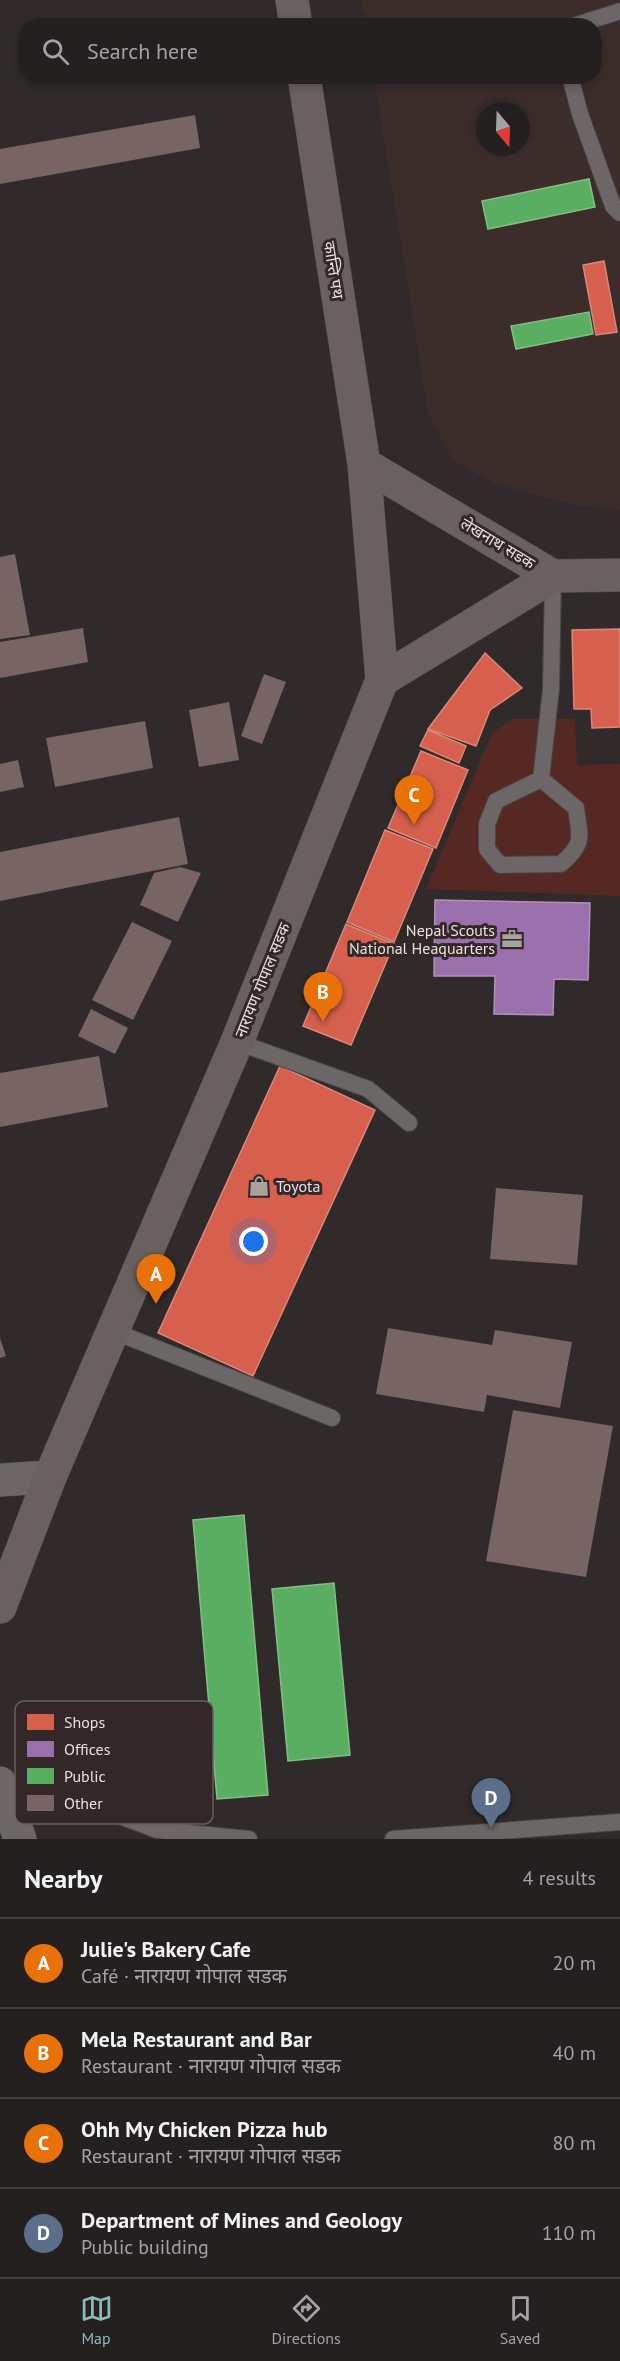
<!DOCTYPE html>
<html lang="en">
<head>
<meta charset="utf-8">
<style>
  body { margin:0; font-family:"PT Sans","Noto Sans Devanagari",sans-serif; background:#2c2829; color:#f1f3f6 }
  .compass { position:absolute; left:476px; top:102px; width:54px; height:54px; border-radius:50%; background:#242020; box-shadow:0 3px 9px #0003; rotate:161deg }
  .you { position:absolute; left:254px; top:1242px; width:21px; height:21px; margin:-15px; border:4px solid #fff; border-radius:50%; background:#1a73e8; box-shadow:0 0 0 9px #1a73e833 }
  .badge { display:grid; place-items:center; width:39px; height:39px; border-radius:50%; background:#8bbbb9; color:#fff; font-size:20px; font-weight:700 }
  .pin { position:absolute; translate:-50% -50px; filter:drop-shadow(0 2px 3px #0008) }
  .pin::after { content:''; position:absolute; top:32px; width:21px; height:18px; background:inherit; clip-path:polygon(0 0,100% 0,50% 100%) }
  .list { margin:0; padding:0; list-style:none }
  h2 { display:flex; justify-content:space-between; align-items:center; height:78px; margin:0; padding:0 24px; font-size:26px }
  h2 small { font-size:20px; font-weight:400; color:#a3a3a5 }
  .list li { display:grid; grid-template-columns:39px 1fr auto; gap:18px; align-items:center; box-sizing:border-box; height:90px; padding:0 24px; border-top:2px solid #413e3e }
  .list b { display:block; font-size:22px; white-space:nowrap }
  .list p { margin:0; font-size:20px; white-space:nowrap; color:#a3a3a5 }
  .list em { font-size:20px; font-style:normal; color:#a3a3a5 }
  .icon { flex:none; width:33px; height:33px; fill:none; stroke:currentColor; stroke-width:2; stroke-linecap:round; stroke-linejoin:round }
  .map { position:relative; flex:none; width:620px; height:1839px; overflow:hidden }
  .search { position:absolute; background:#242020; box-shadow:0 3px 9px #0003; left:18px; right:18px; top:18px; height:66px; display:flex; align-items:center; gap:15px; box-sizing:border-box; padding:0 21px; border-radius:24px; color:#a3a3a5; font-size:22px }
  .sheet { height:438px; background:#242020 }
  nav { display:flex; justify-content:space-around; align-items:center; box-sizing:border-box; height:84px; border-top:2px solid #413e3e; background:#242020; font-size:16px; color:#a3a3a5 }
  nav a { display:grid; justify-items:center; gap:3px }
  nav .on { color:#8bbbb9 }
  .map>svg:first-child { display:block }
  .built { fill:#3c2c2a; fill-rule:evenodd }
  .green { fill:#562824 }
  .shops { fill:#d6604d; stroke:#db8779; stroke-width:1.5 }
  .offices { fill:#9970ab; stroke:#b192bb; stroke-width:1.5 }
  .public { fill:#5aae61; stroke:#85bd87; stroke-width:1.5 }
  .building { fill:#786462 }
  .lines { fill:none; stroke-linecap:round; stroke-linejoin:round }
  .lane-casing { stroke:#4a4545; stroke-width:18 }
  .secondary-casing { stroke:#4a4545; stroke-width:34 }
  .primary-casing { stroke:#4a4545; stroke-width:34 }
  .lane { stroke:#6c6666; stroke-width:16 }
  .secondary { stroke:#6c6666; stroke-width:33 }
  .primary { stroke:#69605f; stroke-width:33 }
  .labels { text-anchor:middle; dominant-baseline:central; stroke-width:6; stroke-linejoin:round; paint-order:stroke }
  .street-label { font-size:16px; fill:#e8e1e0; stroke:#332827 }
  .poi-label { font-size:16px; fill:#e8e1e0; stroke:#332827; text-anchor:end }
  .key { fill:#332827; stroke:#69605e; stroke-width:1.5 }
  .key-label { font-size:16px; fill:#e8e1e0 }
</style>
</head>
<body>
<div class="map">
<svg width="620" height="1839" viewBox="0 0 620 1839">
  <rect width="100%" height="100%" fill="#302a2a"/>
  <path class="built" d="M361,0H620V510L573,505L496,484L453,461L428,412L374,77L594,76V26L366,25ZM485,111H521V147H485Z"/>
  <path class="green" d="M513,719H575L577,765L620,764V896L426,889L492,733Z"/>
  <path class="shops" d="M604,261L617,332L596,335L583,265Z
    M620,629V727L592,728L591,709H574L572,630Z
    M485,653L522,688L490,710L476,746L428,729Z
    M428,730L466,746L459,763L420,746Z
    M421,751L468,770L436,848L388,828Z
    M385,830L433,849L394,942L347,922Z
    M346,924L394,944L351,1045L303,1026Z
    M280,1066L375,1110L253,1376L158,1333Z"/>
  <path class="offices" d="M435,900L590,903L588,980L554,979L553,1015L494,1014L495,976H434Z"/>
  <path class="public" d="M589,179L595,207L488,229L482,201Z
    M589,312L593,334L516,349L511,326Z
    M244,1515L268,1795L217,1799L193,1520Z
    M334,1583L350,1755L288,1761L272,1589Z"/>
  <path class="building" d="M195,115L200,148L0,184V149Z
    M15,554L30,635L0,639V557Z
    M83,628L88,662L0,678V642Z
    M264,674L286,682L262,744L241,736Z
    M229,702L239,760L199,767L189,710Z
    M145,721L153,768L55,787L46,738Z
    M18,760L24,787L0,792V764Z
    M179,817L188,864L0,901V852Z
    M180,867L201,873L178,922L140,905L154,873Z
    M132,922L172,941L133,1020L92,1000Z
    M91,1009L128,1028L115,1054L78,1036Z
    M99,1056L108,1107L0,1127V1073Z
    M496,1188L583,1195L577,1265L490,1259Z
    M388,1328L492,1345L495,1330L572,1342L560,1408L487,1395L484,1412L376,1394Z
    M0,1338L6,1356L0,1358Z
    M513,1410L613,1426L586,1577L486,1561Z"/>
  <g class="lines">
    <g class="lane-casing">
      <path id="lane" d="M573,26L620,11
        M570,76L580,114L613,206L620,213
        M541,779L496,801L487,824V849L500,865L561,864C585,843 580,838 576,808L541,779L551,689L553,576
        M237,1042L368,1089L409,1123
        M113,1331L332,1418
        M1,1782L27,1796L94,1806L157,1830L249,1839
        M393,1839L620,1822"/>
    </g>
    <g class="secondary-casing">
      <path id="secondary" d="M0,1480L50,1477
        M0,1783L20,1839"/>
    </g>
    <g class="primary-casing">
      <path id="primary" d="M292,0L296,26
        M364,464L553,576
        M382,680L553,576L620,575
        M0,1607L50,1477L237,1042L382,680L364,464L304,76"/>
    </g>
    <use href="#lane" class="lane"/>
    <use href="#secondary" class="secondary"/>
    <use href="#primary" class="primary"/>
  </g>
  <defs>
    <g id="office-bare" transform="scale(1.62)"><path d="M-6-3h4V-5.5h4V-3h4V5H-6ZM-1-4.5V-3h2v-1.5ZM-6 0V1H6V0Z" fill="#a8a1a0" stroke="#332827" stroke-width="2.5" paint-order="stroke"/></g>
    <g id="shop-bare" transform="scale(1.62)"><path d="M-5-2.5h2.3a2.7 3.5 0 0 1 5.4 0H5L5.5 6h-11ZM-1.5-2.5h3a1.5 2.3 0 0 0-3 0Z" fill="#a8a1a0" stroke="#332827" stroke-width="2.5" paint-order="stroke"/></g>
  </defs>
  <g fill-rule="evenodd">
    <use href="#office-bare" x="512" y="939"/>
    <use href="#shop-bare" x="259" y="1186"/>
  </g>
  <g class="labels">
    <g class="street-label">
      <text transform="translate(334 270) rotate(81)">कान्ति पथ</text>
      <text transform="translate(498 543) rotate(31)">लेखनाथ सडक</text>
      <text transform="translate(262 980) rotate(-68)">नारायण गोपाल सडक</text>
    </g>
    <g class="poi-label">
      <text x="495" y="930">Nepal Scouts<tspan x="495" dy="18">National Heaquarters</tspan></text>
      <text x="276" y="1186" text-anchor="start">Toyota</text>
    </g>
  </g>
  <rect x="15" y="1701" width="198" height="123" rx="9" class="key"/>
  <rect x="27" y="1714" width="27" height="16" fill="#d6604d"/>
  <rect x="27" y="1741" width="27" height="16" fill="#9970ab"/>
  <rect x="27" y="1768" width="27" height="16" fill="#5aae61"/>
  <rect x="27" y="1795" width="27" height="16" fill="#786462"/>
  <g class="key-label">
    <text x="64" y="1728">Shops</text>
    <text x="64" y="1755">Offices</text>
    <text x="64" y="1782">Public</text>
    <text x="64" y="1809">Other</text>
  </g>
</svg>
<svg class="compass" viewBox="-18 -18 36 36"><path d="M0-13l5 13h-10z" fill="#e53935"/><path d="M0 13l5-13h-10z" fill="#a3a3a5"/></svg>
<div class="you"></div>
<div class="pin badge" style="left:156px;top:1304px;background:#e8710a">A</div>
<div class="pin badge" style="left:323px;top:1022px;background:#e8710a">B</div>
<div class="pin badge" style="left:414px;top:825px;background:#e8710a">C</div>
<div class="pin badge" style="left:491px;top:1828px;background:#5c6f8a">D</div>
<div class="search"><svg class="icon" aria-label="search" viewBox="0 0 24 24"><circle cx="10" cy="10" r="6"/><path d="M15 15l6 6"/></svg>Search here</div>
</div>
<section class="sheet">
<h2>Nearby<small>4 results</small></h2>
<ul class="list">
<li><span class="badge" style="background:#e8710a">A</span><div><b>Julie's Bakery Cafe</b><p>Café · नारायण गोपाल सडक</p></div><em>20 m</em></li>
<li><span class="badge" style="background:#e8710a">B</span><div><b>Mela Restaurant and Bar</b><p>Restaurant · नारायण गोपाल सडक</p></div><em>40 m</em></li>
<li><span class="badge" style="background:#e8710a">C</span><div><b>Ohh My Chicken Pizza hub</b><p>Restaurant · नारायण गोपाल सडक</p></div><em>80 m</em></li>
<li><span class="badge" style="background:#5c6f8a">D</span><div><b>Department of Mines and Geology</b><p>Public building</p></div><em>110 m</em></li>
</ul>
</section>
<nav>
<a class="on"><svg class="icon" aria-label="map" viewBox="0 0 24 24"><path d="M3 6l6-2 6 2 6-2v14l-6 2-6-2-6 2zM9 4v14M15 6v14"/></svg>Map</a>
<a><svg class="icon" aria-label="directions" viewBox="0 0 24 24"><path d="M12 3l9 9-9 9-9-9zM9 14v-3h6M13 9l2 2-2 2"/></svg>Directions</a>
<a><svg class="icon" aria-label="saved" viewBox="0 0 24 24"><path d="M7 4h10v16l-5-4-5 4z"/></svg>Saved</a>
</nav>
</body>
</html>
